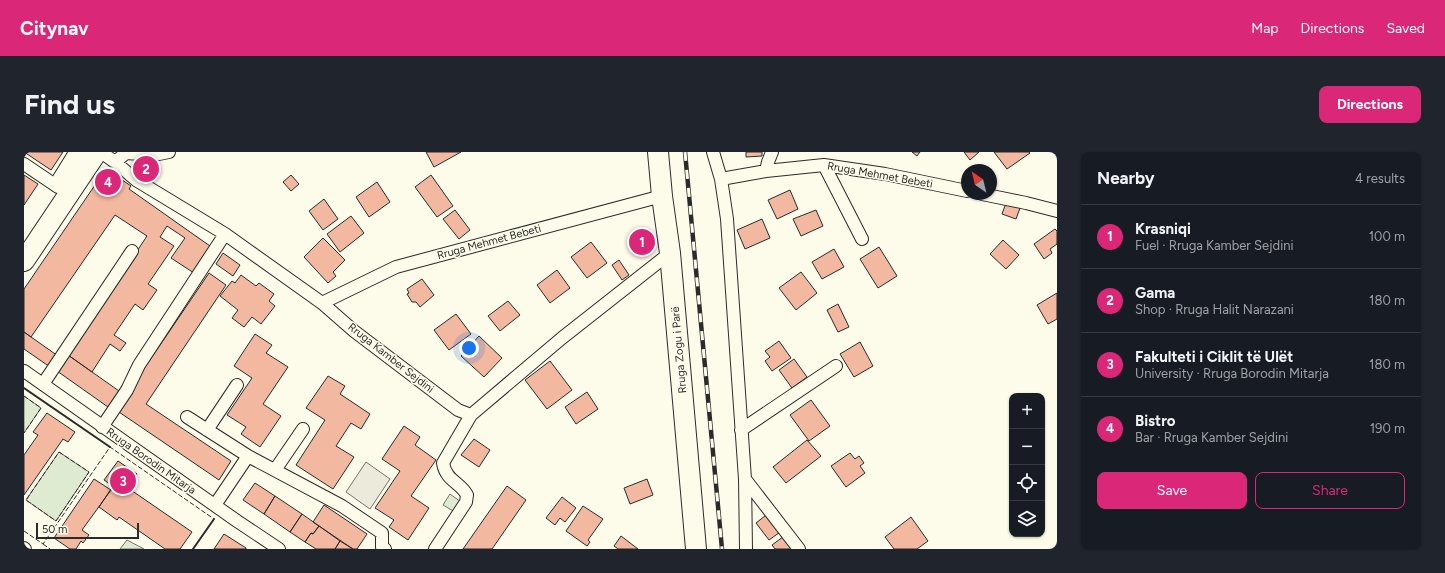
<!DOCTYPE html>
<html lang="en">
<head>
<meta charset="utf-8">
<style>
  body { margin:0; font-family:Figtree,sans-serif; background:#20242c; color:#f1f3f6 }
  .controls { position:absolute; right:12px; bottom:12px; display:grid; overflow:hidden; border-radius:8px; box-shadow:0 1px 3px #0004 }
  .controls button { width:36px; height:36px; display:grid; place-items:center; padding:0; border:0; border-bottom:1px solid #363941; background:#171b24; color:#f1f3f6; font:20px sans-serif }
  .compass { position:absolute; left:937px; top:12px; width:36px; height:36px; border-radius:50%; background:#171b24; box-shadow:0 1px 3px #0004; rotate:325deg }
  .scale { position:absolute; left:12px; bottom:10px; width:103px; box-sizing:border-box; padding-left:4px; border:2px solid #2b2b2b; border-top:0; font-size:11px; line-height:14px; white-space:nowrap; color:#2b2b2b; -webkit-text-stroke:3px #fdfbea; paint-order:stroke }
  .you { position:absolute; left:445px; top:196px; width:14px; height:14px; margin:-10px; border:3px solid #fff; border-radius:50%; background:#1a73e8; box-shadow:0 0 0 6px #1a73e833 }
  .badge { display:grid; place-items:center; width:26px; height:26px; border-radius:50%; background:#db2777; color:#fff; font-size:13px; font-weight:700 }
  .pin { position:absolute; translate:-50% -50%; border:2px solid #fff; box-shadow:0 1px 4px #0006 }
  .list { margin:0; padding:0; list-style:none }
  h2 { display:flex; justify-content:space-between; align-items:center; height:52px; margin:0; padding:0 16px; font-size:17px }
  h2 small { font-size:13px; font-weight:400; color:#9ea1a6 }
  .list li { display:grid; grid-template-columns:26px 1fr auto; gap:12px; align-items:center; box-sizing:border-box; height:64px; padding:0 16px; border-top:1px solid #363941 }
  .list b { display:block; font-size:15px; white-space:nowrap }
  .list p { margin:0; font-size:13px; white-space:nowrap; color:#9ea1a6 }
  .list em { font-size:13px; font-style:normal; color:#9ea1a6 }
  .actions { display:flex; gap:8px; padding:12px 16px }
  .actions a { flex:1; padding:9px 0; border:1px solid #db2777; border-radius:8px; text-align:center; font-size:14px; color:#db2777 }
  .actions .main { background:#db2777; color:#fff }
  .icon { flex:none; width:22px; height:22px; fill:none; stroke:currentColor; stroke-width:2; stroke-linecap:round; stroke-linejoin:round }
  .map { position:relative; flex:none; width:1033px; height:397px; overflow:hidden; border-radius:8px }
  header { display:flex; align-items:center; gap:24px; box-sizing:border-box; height:56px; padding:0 20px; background:#db2777; color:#fff }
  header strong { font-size:19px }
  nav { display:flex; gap:22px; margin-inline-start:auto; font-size:14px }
  .intro { display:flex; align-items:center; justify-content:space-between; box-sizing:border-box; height:96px; padding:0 24px }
  h1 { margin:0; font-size:28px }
  .button { padding:10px 18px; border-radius:8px; background:#db2777; color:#fff; font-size:14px; font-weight:700 }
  main { display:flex; gap:24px; padding:0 24px }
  aside { flex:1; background:#171b24; border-radius:8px; box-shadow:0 1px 3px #0004 }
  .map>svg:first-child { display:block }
  .green { fill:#deebd1; stroke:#74746e }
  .parking { fill:#eceadb; stroke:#74746e }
  .building { fill:#f2b8a0; stroke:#2b2b2b }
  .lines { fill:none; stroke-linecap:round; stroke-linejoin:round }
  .street-casing { stroke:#2b2b2b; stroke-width:14 }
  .primary-casing { stroke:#2b2b2b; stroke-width:22 }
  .street { stroke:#fdfbea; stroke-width:12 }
  .primary { stroke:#fdfbea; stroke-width:20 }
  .rail-casing { stroke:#2b2b2b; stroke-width:4.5 }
  .rail { stroke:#fdfbea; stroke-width:3; stroke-dasharray:9; stroke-linecap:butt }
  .fence { stroke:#2b2b2b; stroke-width:1; stroke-dasharray:5 2; stroke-linecap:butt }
  .wall { stroke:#2b2b2b; stroke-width:2 }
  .labels { text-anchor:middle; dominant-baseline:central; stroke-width:3; stroke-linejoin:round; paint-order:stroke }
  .street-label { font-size:11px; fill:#2b2b2b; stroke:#fdfbea }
</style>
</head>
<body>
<header>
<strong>Citynav</strong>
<nav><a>Map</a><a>Directions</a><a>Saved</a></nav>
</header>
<div class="intro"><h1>Find us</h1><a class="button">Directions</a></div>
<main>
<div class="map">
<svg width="1033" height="397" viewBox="0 0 1033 397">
  <rect width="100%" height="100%" fill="#fdfbea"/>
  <path class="green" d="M0,244L17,256L0,281Z
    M35,300L65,320L32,369L2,348Z
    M426,342L437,350L431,360L419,353Z
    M103,388L120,397H96Z"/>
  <path class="parking" d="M342,310L366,327L346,357L322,340Z"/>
  <path class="building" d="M0,0H39L27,18Z
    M402,0H437L410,15Z
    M722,0H738V4L722,5Z
    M888,0H896L893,4Z
    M940,0H955L946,8Z
    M970,0H1005L1006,1L983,17Z
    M115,4L136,16L129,29L107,17Z
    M88,21L107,34L105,37L186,94L170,121L147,106L161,86L143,74L136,85L150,94L124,132L133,138L119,158L111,152L90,183L102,191L96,199L86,192L68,220L44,203L123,84L91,63L7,185L0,180V137L71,33L77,37Z
    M0,23L14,32L0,53Z
    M267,23L275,32L267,39L259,30Z
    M407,23L429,54L413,65L391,35Z
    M353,30L366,50L345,65L332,45Z
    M766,38L774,57L753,67L744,48Z
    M300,47L314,67L299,78L285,59Z
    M982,51L996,56L992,67L978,62Z
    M431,58L446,78L435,87L419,67Z
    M792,58L799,74L777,84L769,67Z
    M327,64L340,81L316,100L303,82Z
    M738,67L746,86L721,97L713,78Z
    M1031,77L1033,79V92L1026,97L1028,101L1020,107L1010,92Z
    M610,82H625V97L610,98Z
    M299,86L321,108L309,120L312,124L304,131L280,105Z
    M979,88L995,103L982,117L966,102Z
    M567,90L583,111L563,126L547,105Z
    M855,95L873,124L854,136L836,107Z
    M810,97L820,115L798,127L788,110Z
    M199,101L216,113L209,124L192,112Z
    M595,108L605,123L598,128L588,113Z
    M533,118L546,136L526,151L513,133Z
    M777,120L793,141L772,158L755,136Z
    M185,121L202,133L122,252L207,309L195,328L92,258Z
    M217,123L232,134L235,131L250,142L245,149L251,154L237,172L228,165L220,175L208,166L214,158L196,144L208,129L211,131Z
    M398,127L410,143L396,155L392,150H388L383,142L385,141L383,137Z
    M1033,141V167L1024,172L1013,153Z
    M484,149L496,163L476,179L464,164Z
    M814,152L825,175L814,180L803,158Z
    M432,162L447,182L425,198L410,178Z
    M0,180L34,204L26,215L0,197Z
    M231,182L248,193L242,201L264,215L239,252L257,264L236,295L217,282L222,275L203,263L228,226L210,214Z
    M455,184L478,206L460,225L437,204Z
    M755,189L767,206L748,219L741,209L746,205L741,199Z
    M836,190L849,214L830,225L816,202Z
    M44,203L95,239L84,255L33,219Z
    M770,207L783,225L768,236L755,218Z
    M526,209L548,238L523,257L501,228Z
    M304,224L321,234L316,242L346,262L337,277L327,271L312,294L330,305L309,337L272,313L301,268L282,256Z
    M563,240L574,257L552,272L541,255Z
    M787,248L806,274L785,289L766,263Z
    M23,261L51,280L44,290L39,287L0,343V303L14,283L9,280Z
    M380,274L396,285L391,293L412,308L387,344L405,356L384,388L365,375L370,368L351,356L376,319L358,307Z
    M450,287L466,298L455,315L437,303Z
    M783,288L797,304L762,331L749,315Z
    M826,301L831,307L835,304L840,311L836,314L841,321L822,335L807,314Z
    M94,309L113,322L104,336L168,380L156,397H141L95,365L93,368L75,355L89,334L80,328Z
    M70,327L87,338L58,378L65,383L59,391L57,389L52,397H46L30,386Z
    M623,327L629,343L606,352L600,336Z
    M231,331L251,344L240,362L219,348Z
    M483,334L502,348L468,397H439Z
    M251,344L278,362L266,380L240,362Z
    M538,345L552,356L541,370L536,366L531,373L522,366Z
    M300,353L343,382L333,397H329L289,370Z
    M559,354L579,367L564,388L566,390L563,394L542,379Z
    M746,360L759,378L745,388L732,371Z
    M278,362L295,374L289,382L287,381L281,390L266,380Z
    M887,365L904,389L893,397H870L861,385Z
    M295,374L316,389L311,397H292L281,390L287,381L289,382Z
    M200,382L222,396V397H190Z
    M763,382L775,397H751L748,393Z
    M597,384L614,397H594L590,394Z
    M316,389L329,397H311Z"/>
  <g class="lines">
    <g class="street-casing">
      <path id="street" d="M77,0L91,10L112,28L201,82L298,151L330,179L434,258L447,263L538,186L646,101
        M689,0L697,27L703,67L721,327L722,397
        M91,10L102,1L130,3L145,0
        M0,12L34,35
        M800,13L838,87
        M742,19L744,10L748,0
        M697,27L742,19L800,13L861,22L943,39
        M958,42L1002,51L1033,59
        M298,151L372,115L638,44
        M0,219L213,369L255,397
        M19,232L108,99
        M163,265L224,304L318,354L358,381V395L361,397
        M78,275L103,238L115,213L201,82
        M183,278L213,233
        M717,278L812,214
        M251,318L279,277
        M721,327L775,397
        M191,353L224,304
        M0,396L1,397
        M411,397L442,350L443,343C436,330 422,329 419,311L447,263"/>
    </g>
    <g class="primary-casing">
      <path id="primary" d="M634,0L638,44L646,101L672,397
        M38,29L56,0
        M0,109L73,0"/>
    </g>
    <use href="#street" class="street"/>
    <use href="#primary" class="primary"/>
    <g class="rail-casing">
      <path id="rail" d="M661,0L698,397"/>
    </g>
    <use href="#rail" class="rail"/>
    <path class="fence" d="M0,244L17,256L0,281
      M35,300L65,320L32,369L2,348Z
      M0,379L19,392L86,295L190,367
      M19,392L26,397"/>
    <path class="wall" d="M0,236L86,295
      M169,397L190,367"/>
  </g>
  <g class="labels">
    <g class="street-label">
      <text transform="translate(856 23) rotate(10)">Rruga Mehmet Bebeti</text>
      <text transform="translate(465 90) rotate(-15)">Rruga Mehmet Bebeti</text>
      <text transform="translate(655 198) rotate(-95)">Rruga Zogu i Parë</text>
      <text transform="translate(367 206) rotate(38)">Rruga Kamber Sejdini</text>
      <text transform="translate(127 309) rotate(35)">Rruga Borodin Mitarja</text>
    </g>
  </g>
</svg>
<div class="controls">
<button>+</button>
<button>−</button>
<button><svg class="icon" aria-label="locate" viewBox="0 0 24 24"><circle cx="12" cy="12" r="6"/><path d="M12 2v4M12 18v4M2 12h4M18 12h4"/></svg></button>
<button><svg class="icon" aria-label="layers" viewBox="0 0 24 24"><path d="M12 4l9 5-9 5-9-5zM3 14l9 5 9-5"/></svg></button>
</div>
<svg class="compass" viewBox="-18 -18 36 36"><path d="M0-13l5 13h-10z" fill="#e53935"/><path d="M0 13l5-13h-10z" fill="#9ea1a6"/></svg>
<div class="scale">50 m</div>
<div class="you"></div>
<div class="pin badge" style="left:618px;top:90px">1</div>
<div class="pin badge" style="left:122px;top:17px">2</div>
<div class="pin badge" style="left:99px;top:329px">3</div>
<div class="pin badge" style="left:84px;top:30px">4</div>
</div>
<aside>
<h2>Nearby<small>4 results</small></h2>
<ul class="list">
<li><span class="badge">1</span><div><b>Krasniqi</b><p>Fuel · Rruga Kamber Sejdini</p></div><em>100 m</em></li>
<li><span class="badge">2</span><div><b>Gama</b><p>Shop · Rruga Halit Narazani</p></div><em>180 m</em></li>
<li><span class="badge">3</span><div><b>Fakulteti i Ciklit të Ulët</b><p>University · Rruga Borodin Mitarja</p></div><em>180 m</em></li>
<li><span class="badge">4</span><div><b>Bistro</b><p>Bar · Rruga Kamber Sejdini</p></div><em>190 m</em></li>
</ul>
<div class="actions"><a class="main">Save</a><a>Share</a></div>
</aside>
</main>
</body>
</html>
